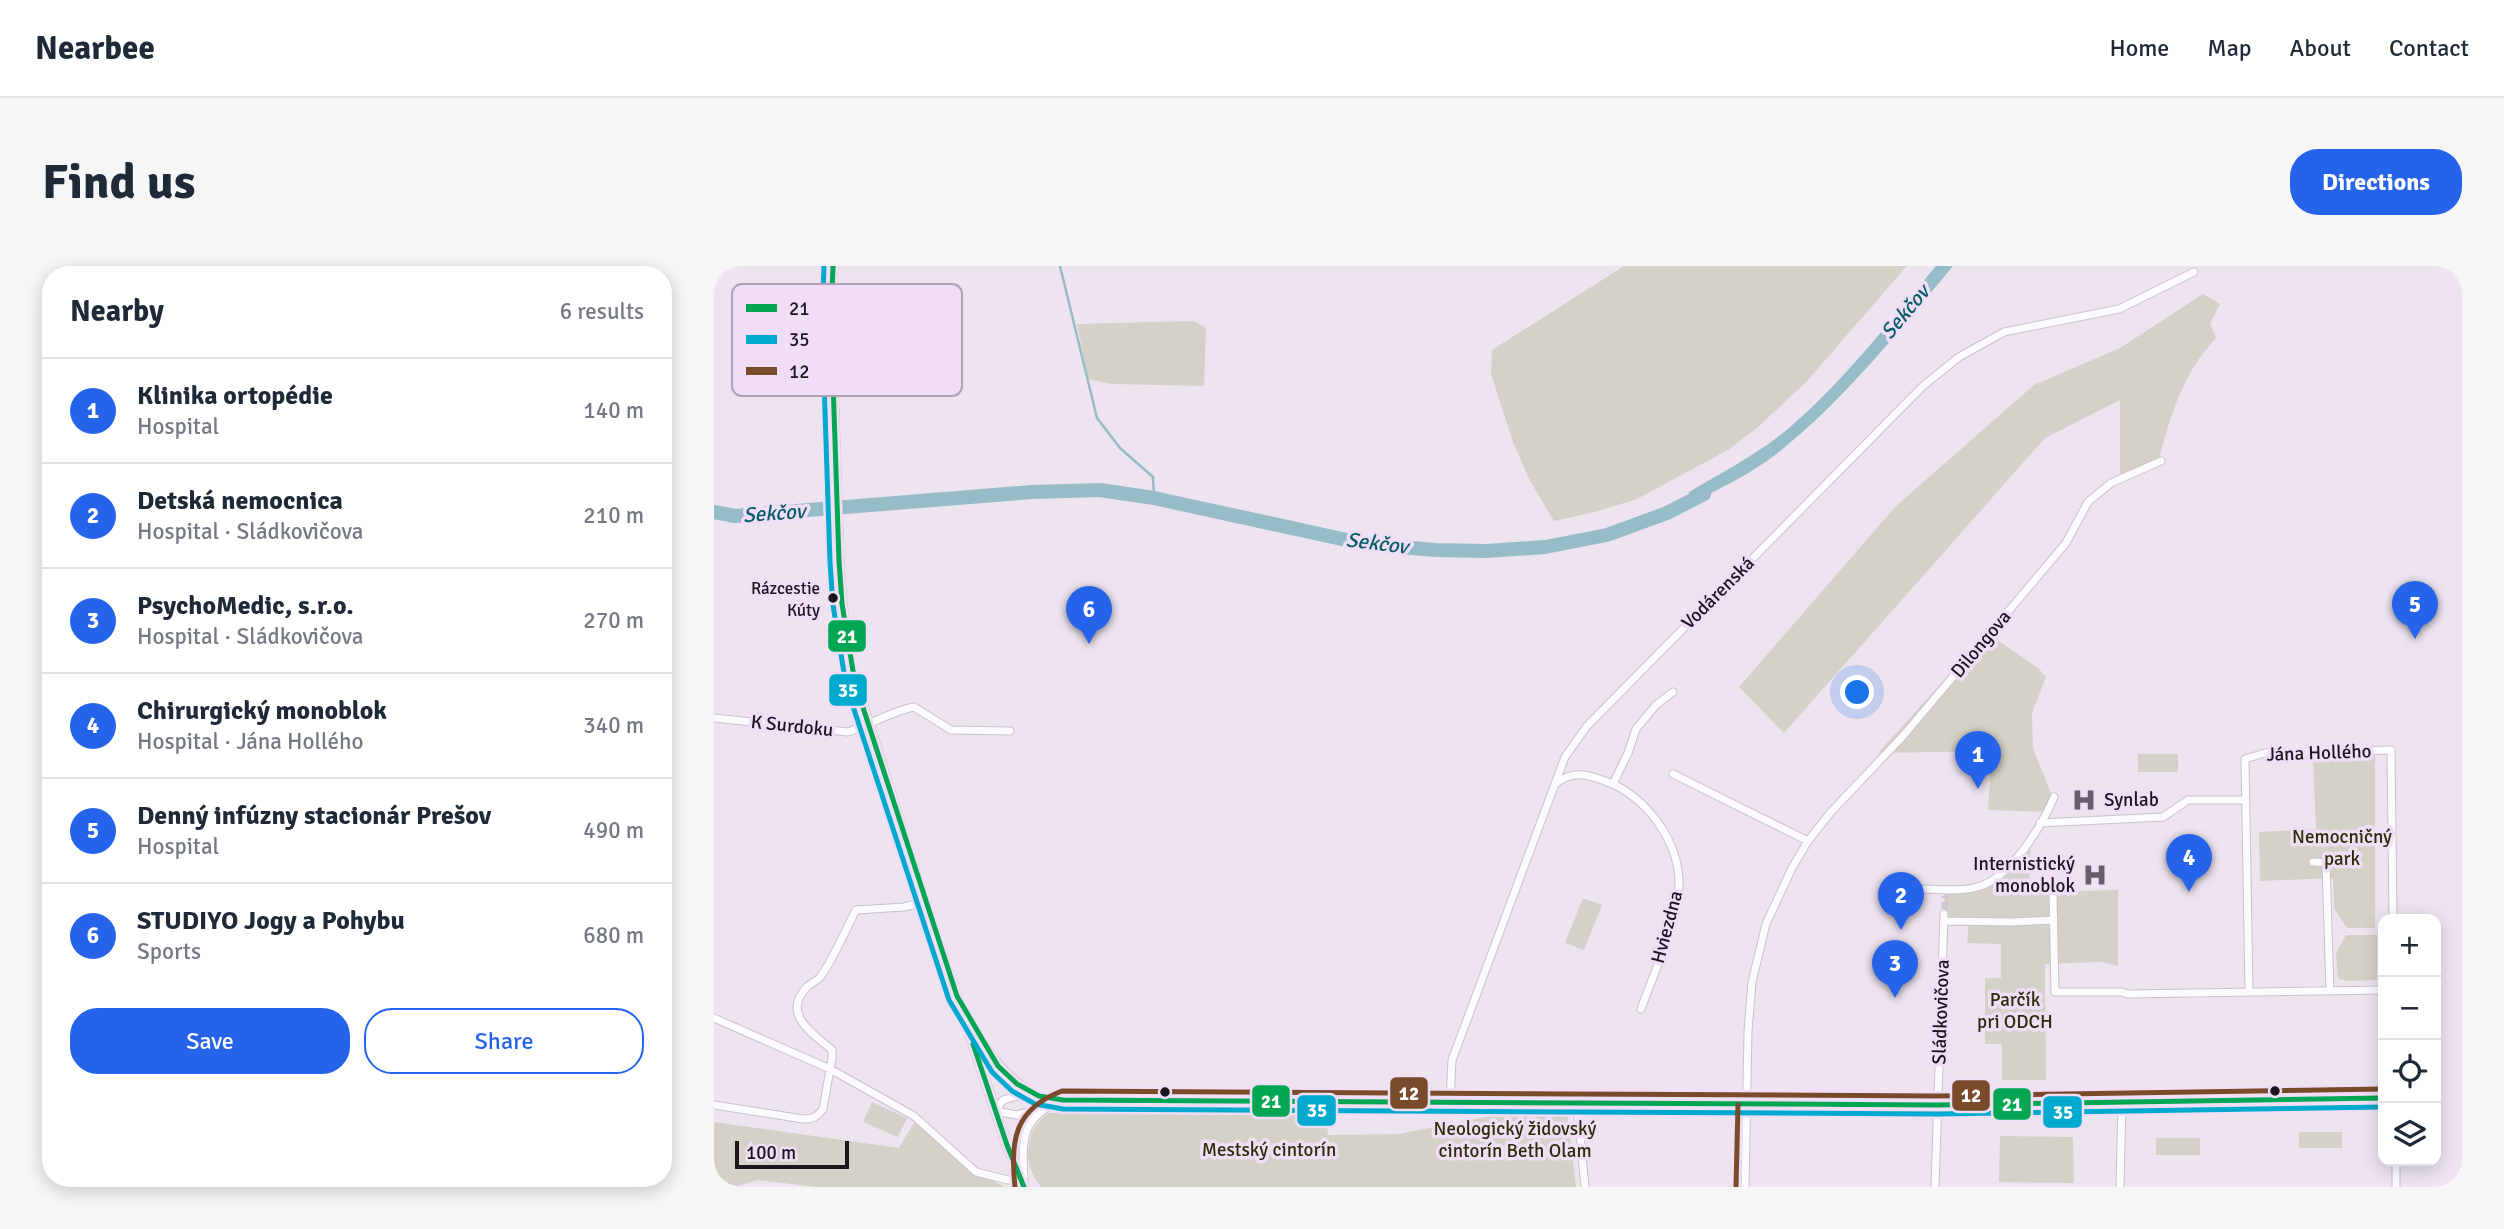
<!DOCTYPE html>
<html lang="en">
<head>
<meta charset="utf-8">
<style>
  body { margin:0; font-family:Signika,sans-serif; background:#f6f6f7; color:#1f2937 }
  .controls { position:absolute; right:21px; bottom:21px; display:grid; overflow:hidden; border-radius:14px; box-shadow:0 4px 18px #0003 }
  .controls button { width:63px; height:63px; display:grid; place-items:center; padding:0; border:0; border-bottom:2px solid #e0e1e3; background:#fff; color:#1f2937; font:35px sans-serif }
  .scale { position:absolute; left:21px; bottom:18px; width:114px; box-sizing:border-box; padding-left:7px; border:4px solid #1c151e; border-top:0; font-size:19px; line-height:24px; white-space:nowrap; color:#1c151e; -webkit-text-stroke:5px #f0def6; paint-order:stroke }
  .you { position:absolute; left:1144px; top:427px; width:24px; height:24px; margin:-18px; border:5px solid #fff; border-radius:50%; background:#1a73e8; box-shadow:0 0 0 10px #1a73e833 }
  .badge { display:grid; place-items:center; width:46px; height:46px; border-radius:50%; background:#2563eb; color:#fff; font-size:23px; font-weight:700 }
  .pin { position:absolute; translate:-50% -58px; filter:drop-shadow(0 2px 4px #0008) }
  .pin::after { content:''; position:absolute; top:37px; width:24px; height:21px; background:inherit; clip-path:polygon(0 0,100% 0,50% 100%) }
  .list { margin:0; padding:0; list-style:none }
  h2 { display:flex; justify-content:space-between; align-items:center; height:91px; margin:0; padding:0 28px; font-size:30px }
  h2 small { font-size:23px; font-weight:400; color:#747a83 }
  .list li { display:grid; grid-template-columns:46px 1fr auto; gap:21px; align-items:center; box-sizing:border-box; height:105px; padding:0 28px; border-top:2px solid #e0e1e3 }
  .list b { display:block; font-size:26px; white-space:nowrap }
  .list p { margin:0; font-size:23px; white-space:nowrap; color:#747a83 }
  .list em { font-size:23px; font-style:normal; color:#747a83 }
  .actions { display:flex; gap:14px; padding:21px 28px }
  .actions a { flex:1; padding:16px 0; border:2px solid #2563eb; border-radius:28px; text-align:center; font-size:24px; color:#2563eb }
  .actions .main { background:#2563eb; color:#fff }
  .icon { flex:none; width:38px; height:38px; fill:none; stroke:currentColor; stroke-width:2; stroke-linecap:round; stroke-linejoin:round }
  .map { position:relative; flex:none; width:1748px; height:921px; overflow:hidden; border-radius:28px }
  header { display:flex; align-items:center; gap:42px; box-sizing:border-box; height:98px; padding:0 35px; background:#fff; border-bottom:2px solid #e0e1e3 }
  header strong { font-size:33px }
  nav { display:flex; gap:38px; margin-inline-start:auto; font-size:24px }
  .intro { display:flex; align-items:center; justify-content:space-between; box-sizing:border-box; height:168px; padding:0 42px }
  h1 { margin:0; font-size:49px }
  .button { padding:18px 32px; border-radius:28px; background:#2563eb; color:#fff; font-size:24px; font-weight:700 }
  main { display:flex; gap:42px; padding:0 42px }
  aside { flex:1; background:#fff; border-radius:28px; box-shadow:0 4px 18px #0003 }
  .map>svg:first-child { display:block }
  .green { fill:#d4d1c8 }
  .water { fill:#96bcc7 }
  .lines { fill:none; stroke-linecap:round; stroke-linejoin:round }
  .stream { stroke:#96bcc7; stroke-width:2.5 }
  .river { stroke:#96bcc7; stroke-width:14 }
  .minor-tunnel { stroke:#cec5d0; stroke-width:7; stroke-dasharray:7 3.5; stroke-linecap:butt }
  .minor-casing { stroke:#c9c2cc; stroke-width:9 }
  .major-casing { stroke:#c7c2c8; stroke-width:11 }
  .minor { stroke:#fcfbfd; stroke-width:7 }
  .major { stroke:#ede8e0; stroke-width:10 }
  .bus-1-casing { stroke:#f0def6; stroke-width:10 }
  .bus-2-casing { stroke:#f0def6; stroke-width:10 }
  .bus-3-casing { stroke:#f0def6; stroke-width:10 }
  .bus-1 { stroke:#00a651; stroke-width:5 }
  .bus-2 { stroke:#00a9ce; stroke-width:5 }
  .bus-3 { stroke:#7a4b2a; stroke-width:5 }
  .bus-dot { fill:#1c151e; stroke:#f0def6; stroke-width:2.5 }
  .labels { text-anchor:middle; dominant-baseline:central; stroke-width:7; stroke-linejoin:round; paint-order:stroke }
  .bus-label { font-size:17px; fill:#1c151e; stroke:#f0def6; text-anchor:end }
  .street-label { font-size:19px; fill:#1c151e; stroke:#f0def6 }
  .poi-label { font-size:19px; fill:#1c151e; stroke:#f0def6; text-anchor:start }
  .park-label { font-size:19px; fill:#2b2d07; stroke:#f0def6 }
  .water-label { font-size:21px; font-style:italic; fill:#085d69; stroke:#f0def6 }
  .key { fill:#f0def6; stroke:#b0a2b5; stroke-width:2 }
  .key-label { font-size:19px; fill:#1c151e }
  .line-badge { stroke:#f0def6; stroke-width:2.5 }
  .badge-label { font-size:19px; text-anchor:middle; font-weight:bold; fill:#fff }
</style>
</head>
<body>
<header>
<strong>Nearbee</strong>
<nav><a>Home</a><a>Map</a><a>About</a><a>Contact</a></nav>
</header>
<div class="intro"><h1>Find us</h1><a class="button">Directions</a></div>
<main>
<aside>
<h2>Nearby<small>6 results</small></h2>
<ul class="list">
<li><span class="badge">1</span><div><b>Klinika ortopédie</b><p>Hospital</p></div><em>140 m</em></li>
<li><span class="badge">2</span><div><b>Detská nemocnica</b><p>Hospital · Sládkovičova</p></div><em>210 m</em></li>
<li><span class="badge">3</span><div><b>PsychoMedic, s.r.o.</b><p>Hospital · Sládkovičova</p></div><em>270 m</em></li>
<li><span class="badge">4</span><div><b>Chirurgický monoblok</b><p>Hospital · Jána Hollého</p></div><em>340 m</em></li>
<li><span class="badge">5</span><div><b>Denný infúzny stacionár Prešov</b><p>Hospital</p></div><em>490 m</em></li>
<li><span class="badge">6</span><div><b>STUDIYO Jogy a Pohybu</b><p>Sports</p></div><em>680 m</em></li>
</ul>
<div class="actions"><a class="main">Save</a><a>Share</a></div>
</aside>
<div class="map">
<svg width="1748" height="921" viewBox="0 0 1748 921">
  <rect width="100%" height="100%" fill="#ede4f0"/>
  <path class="green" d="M910,0H1193L1093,115L1043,162L1014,184L923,233L881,246L840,255L816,215L799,176L777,108L778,84Z
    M1489,28L1506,38L1496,57L1502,72C1469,107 1457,148 1445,193L1406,211V134L1331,172L1070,467L1025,421L1182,240L1320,119L1406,82Z
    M480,55L492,62L490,120L398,118L374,113L363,58Z
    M1273,367L1324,402L1332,411L1318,447L1319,482L1339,532L1333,546L1274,544L1278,485L1164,487Z
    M1424,488H1464V506H1424Z
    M1661,489V662H1633L1620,642L1619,612L1546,615L1545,566L1602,563L1599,490Z
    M1317,570L1315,626L1404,624V700L1387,696L1331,698L1332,814H1288V778H1271V712H1287V678L1253,677L1255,656L1230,655L1231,622H1263L1279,616Z
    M869,632L888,639L870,684L851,677Z
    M1632,669H1663V714L1634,715L1624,713L1622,687Z
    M158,836L193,852L184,871L149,856Z
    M853,845L862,921H327C323,915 318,908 316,901C310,881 318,857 335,847L612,846L614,869L685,868L797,846Z
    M201,855L247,897L291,921H102L43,914L21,921H0V856L185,882Z
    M1585,866H1628V882H1585Z
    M1286,870L1359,871L1360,917L1285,916Z
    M1442,872H1486V889H1442Z"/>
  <path class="water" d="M1222,0H1239C1184,66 1129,136 1061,189C1037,208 1001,225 973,239L975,226C1009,206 1045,187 1075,162C1130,115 1176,55 1222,0Z"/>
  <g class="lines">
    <path class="stream" d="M346,0L383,152L406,182L439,211L440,232"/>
    <path class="river" d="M0,246L21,250L318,226L386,224L440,232L651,278L721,284L772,285L831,281L893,269L953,247L990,228"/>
    <path class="minor-tunnel" d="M1231,643V630"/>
    <g class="minor-casing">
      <path id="minor" d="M0,452L134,466C156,459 178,445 200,441L237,464L296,465
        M959,508L1094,575
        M841,518C860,503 875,509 896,517C912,523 928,537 939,550C954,569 964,589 965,614C966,649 939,710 927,743
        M899,518L914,487L922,463L942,439L959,426
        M1326,557L1449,551L1474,534H1532
        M1599,596L1628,598
        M1612,598L1616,725
        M1208,623C1225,623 1247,626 1263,621C1296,613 1328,560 1340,531
        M1339,627L1341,726H1408L1413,728L1669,724
        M1230,655L1298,656L1340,654
        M1535,725L1531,493L1551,487L1677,484L1679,653
        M250,743C272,779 283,807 322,828
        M0,752L116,803L200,850L262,906L294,914
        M736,836L738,794L851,491L873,460L1209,120L1245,91L1290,66L1405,43L1480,6
        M863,837L871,921
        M0,839L89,853C99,853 103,851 109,843L118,792V784C98,767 67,748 93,721C97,717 103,715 106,711C117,698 133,661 142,644L190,641L211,636
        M333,840L303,849L281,845L289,834L307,829L349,834L1223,839L1669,832
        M1682,895V921
        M310,915C308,875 306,851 348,834
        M1031,921L1034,765L1038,716L1052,658L1078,602L1094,575L1117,546L1189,470L1352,277L1374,236L1397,217L1447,195
        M1221,921L1230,648
        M1406,921L1408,836"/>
    </g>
    <g class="major-casing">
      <path id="major" d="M119,0L117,55L125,295L128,338L138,404L211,636L293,879L310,921"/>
    </g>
    <use href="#minor" class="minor"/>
    <use href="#major" class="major"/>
    <g class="bus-1-casing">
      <path id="bus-1" d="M119,0L117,55L125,295L128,338L141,417L243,730L284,800L303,818L325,830L349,834L1223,839L1669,832
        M259,778L293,879L310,921"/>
    </g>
    <g class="bus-2-casing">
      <path id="bus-2" d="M110,0L108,55L116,296L119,339L132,419L235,734L278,806L298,825L321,838L349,843L1223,848L1669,841"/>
    </g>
    <g class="bus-3-casing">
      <path id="bus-3" d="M301,921C296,875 300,843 348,825L1223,830L1669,823
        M1022,921L1024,839"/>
    </g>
    <use href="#bus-1" class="bus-1"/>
    <use href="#bus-2" class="bus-2"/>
    <use href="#bus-3" class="bus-3"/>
  </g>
  <defs>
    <g id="hospital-bare" transform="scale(1.89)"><path d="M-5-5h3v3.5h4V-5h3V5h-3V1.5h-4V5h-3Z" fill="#655d68" stroke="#f0def6" stroke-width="2.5" paint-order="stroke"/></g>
  </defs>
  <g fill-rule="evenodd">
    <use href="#hospital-bare" x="1370" y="534"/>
    <use href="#hospital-bare" x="1381" y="609"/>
  </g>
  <g class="bus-dot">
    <circle cx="119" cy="332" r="6"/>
    <circle cx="1561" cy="825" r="6"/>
    <circle cx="451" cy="826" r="6"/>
  </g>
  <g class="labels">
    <g class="bus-label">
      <text x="106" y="322">Rázcestie<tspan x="106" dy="22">Kúty</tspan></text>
    </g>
    <g class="street-label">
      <text transform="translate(1004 327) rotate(-45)">Vodárenská</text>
      <text transform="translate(1267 378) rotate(-50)">Dilongova</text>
      <text transform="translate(78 460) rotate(6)">K Surdoku</text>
      <text transform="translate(1605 487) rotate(-2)">Jána Hollého</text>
      <text transform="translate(953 661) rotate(-75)">Hviezdna</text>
      <text transform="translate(1227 746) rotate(-88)">Sládkovičova</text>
    </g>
    <g class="poi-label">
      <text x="1390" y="534">Synlab</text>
      <text x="1361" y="598" text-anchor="end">Internistický<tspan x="1361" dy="22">monoblok</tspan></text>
    </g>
    <g class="park-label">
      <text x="1628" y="571">Nemocničný<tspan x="1628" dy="22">park</tspan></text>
      <text x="1301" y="734">Parčík<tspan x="1301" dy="22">pri ODCH</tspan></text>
      <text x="801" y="863">Neologický židovský<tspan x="801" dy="22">cintorín Beth Olam</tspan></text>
      <text x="555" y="884">Mestský cintorín</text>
    </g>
    <g class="water-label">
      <text transform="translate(1191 46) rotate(-50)">Sekčov</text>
      <text transform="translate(60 247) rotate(-4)">Sekčov</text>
      <text transform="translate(663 277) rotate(7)">Sekčov</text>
    </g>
  </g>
  <rect x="18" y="18" width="230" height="112" rx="10" class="key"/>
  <rect x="32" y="38" width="31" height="8" fill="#00a651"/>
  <rect x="32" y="69" width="31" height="9" fill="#00a9ce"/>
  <rect x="32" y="101" width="31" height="8" fill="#7a4b2a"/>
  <g class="key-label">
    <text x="75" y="49">21</text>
    <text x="75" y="80">35</text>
    <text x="75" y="112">12</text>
  </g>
  <g class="line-badge">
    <rect x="113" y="353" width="40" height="34" rx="7" fill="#00a651"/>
    <rect x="114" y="407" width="40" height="34" rx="7" fill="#00a9ce"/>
    <rect x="675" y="810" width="40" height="34" rx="7" fill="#7a4b2a"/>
    <rect x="1237" y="813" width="40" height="33" rx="7" fill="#7a4b2a"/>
    <rect x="537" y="818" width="40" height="34" rx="7" fill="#00a651"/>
    <rect x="1278" y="821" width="40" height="34" rx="7" fill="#00a651"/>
    <rect x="582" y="828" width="41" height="33" rx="7" fill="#00a9ce"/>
    <rect x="1328" y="829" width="41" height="34" rx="7" fill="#00a9ce"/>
  </g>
  <g class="badge-label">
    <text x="133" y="377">21</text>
    <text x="134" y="431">35</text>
    <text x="695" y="834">12</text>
    <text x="1257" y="836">12</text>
    <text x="557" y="842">21</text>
    <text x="1298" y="845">21</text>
    <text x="603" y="851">35</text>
    <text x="1349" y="853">35</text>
  </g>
</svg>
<div class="controls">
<button>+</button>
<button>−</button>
<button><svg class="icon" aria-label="locate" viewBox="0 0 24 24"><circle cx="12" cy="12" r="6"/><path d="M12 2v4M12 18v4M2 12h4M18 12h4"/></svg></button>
<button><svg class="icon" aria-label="layers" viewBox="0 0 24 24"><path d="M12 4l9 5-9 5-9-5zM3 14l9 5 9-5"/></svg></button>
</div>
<div class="scale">100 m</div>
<div class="you"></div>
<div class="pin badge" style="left:1264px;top:523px">1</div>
<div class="pin badge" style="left:1187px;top:664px">2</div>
<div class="pin badge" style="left:1181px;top:732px">3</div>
<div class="pin badge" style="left:1475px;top:626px">4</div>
<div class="pin badge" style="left:1701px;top:373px">5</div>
<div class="pin badge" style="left:375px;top:378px">6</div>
</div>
</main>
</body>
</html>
